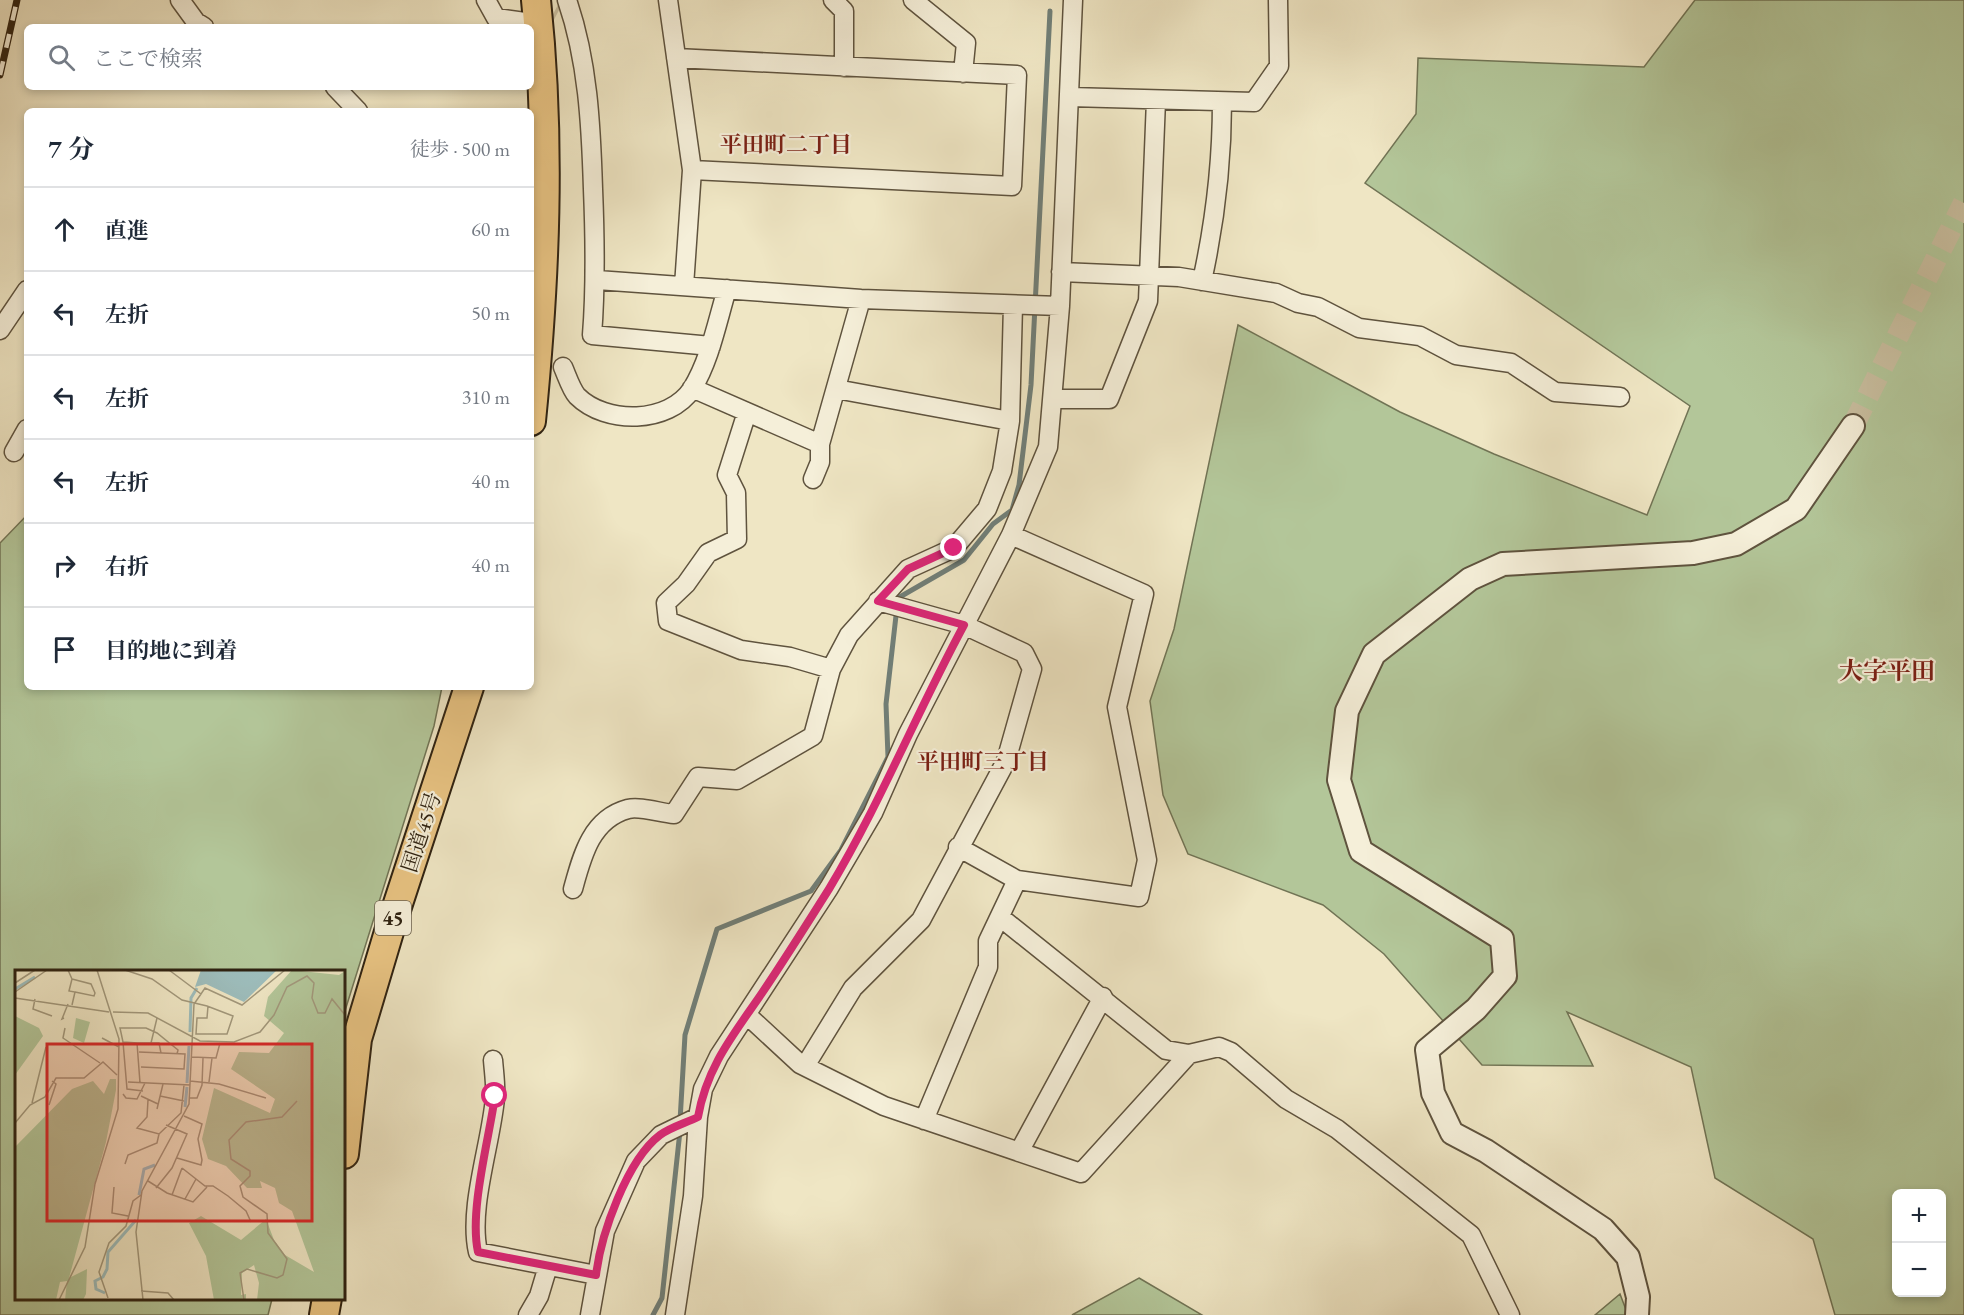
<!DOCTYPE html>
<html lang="ja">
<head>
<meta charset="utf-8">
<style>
  body { margin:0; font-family:"EB Garamond","Noto Serif JP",serif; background:#f2f2f3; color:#1f2937 }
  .controls { position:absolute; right:18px; bottom:18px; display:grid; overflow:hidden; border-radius:9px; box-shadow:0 3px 9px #0003 }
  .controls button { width:54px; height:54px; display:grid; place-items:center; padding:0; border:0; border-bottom:2px solid #e0e1e3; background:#fff; color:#1f2937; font:30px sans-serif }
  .stop { position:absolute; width:18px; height:18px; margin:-14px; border:4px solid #db2777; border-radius:50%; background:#fff }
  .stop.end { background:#db2777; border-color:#fff; box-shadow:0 2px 6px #0008 }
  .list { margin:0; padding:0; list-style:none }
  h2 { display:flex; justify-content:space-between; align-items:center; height:78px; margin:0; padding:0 24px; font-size:26px }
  h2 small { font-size:20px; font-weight:400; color:#747a83 }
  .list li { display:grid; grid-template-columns:39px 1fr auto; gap:18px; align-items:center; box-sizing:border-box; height:84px; padding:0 24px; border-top:2px solid #e0e1e3 }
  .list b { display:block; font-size:22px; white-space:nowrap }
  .list em { font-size:20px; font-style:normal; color:#747a83 }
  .icon { flex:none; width:33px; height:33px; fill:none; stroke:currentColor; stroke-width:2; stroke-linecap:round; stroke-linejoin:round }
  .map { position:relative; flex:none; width:1964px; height:1315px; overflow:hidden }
  .search { position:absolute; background:#fff; box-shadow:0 3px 9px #0003; left:24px; top:24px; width:510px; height:66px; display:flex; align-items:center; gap:15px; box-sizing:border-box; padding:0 21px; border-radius:9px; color:#747a83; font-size:22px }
  .panel { position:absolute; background:#fff; box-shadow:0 3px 9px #0003; left:24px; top:108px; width:510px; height:582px; border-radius:9px }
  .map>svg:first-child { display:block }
  .green { fill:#b3c699; stroke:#717455; stroke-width:1.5; fill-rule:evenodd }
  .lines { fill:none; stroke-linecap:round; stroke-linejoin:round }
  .stream { stroke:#717f78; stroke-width:5 }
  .minor-tunnel { stroke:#c9bfa0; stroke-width:18; stroke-dasharray:18 9; stroke-linecap:butt }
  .tertiary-tunnel { stroke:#c9bfa0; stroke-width:22; stroke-dasharray:22 11; stroke-linecap:butt }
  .minor-casing { stroke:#5f533e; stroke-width:21 }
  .tertiary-casing { stroke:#5f533e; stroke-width:26 }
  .trunk-casing { stroke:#2f2211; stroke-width:32 }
  .minor { stroke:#f5efd9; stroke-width:18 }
  .tertiary { stroke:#f5efd9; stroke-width:22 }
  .trunk { stroke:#e8c382; stroke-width:28 }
  .rail-casing { stroke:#2f2211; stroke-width:7 }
  .rail { stroke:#f5efd9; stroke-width:4.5; stroke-dasharray:14; stroke-linecap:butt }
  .route { stroke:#db2777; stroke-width:8 }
  .labels { text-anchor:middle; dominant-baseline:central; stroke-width:4.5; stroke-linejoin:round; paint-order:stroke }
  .shield { fill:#f5efd9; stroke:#6a604d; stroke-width:1.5 }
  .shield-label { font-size:20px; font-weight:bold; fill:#2f2211 }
  .street-label { font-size:21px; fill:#2f2211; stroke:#f5efd9 }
  .neighbourhood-label { font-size:22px; font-weight:bold; fill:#7a1f14; stroke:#f5efd9 }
  .quarter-label { font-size:24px; font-weight:bold; fill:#7a1f14; stroke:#f5efd9 }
  .inset-river { fill:none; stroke:#9dbdbc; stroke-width:3 }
  .inset-road { fill:none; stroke:#a2987c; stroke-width:1.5 }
  .view { fill:#d62828; fill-opacity:0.15; stroke:#d62828; stroke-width:3 }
  .inset-edge { fill:none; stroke:#2f2211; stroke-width:3 }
</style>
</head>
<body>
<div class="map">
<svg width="1964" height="1315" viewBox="0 0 1964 1315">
  <rect width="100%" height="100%" fill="#efe6c4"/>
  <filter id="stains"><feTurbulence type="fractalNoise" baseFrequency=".00333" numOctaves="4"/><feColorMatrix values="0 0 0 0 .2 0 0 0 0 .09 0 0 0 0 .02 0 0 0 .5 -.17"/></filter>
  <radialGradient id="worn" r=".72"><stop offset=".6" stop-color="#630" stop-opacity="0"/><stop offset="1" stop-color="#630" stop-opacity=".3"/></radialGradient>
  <path class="green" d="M1695,0H1964V1315H1835L1813,1239L1715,1178L1691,1067L1567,1012L1593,1066L1482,1065L1384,954L1323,905L1188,854L1163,795L1150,701L1174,629L1238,325L1400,412L1494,454L1647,515L1690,406L1365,183L1416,114L1418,58L1644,67ZM1896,1194H1942V1292H1896Z
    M27,515V687H442L434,726L344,1014V972H16V1298L272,1299L268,1315H0V543Z
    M1139,1278L1202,1315H1072Z
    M1620,1294L1628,1315H1595Z"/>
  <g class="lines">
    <path class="stream" d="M680,1121L685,1035L717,929L811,891L841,850L888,757L886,704L898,598L964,560L993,524L1012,510L1019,485L1031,385L1050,11
      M653,1315L662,1298L680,1131"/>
    <path class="minor-tunnel" d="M530,0L557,14"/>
    <path class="tertiary-tunnel" d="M1853,426L1964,203"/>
    <g class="minor-casing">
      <path id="minor" d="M180,0L196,22L204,27
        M486,0L496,18L539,24
        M567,0C588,61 591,125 593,189C595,238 596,286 592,335L711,346
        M668,0L692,170L684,286
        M833,0L844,11V67
        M913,0L966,43L963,73
        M676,58L1017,75L1012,186L692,170
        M335,87L358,111
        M1070,97L1254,102L1279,66L1278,0
        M1061,272L1179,277L1276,293L1298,303L1318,307L1359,328L1420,336L1456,355L1511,363L1555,392L1620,397
        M597,280L861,299L1060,306
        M1202,281C1215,222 1222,163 1222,102
        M0,330L27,290
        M563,367C567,376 571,389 577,396C606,425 669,424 692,389C710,360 717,322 727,289
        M692,388L820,444
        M836,389L1010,421
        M1053,399H1109L1148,301L1156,100
        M747,412L727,475L736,493L737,539L708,553L686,584L666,603L668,621L741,650L790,657L831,669L849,635L908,569L954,548L987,509L1002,471L1010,421L1013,305
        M14,452L27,429
        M813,479L820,462V444L861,299
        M958,847L1017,880L1139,897L1147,860L1117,707L1144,594L1011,535
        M573,889C582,856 591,819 628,809C640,806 661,813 674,814L698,777L737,780L813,736L831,669
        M1000,917L1166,1050L1189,1054L1219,1047L1231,1052L1286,1099L1337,1129L1471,1235L1510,1315
        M747,1015L800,1064L884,1106L1081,1173L1189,1054
        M493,1060C494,1073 496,1086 495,1098C491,1144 468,1208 478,1252L596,1275
        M805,1066L853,988L921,920L1006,761L1032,669L1024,653L964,625L878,601
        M924,1120L988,967V941L1017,880
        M1019,1152L1103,997
        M528,1315L539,1296L548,1266
        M590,1315L605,1231L636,1161L661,1135L698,1117
        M675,1315L693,1196L698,1117L703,1089L719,1056L829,888L873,813L908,734L1011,535L1048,447L1060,306L1073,0"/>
    </g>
    <g class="tertiary-casing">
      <path id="tertiary" d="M1637,1315L1638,1297L1628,1257L1603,1229L1486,1151L1452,1133L1433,1093L1427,1050L1476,1009L1505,976L1502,939L1361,851L1339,780L1347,711L1374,654L1470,579L1503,564L1693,553L1736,544L1796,509L1853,426"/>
    </g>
    <g class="trunk-casing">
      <path id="trunk" d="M531,421C545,280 551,142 536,0
        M344,1154L357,1039L391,925L469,687
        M324,1315L327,1298"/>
    </g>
    <use href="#minor" class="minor"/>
    <use href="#tertiary" class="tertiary"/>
    <use href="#trunk" class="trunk"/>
    <g class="rail-casing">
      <path id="rail" d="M0,75L17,0"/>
    </g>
    <use href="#rail" class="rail"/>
  </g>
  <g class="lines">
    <path class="route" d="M495,1096C489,1139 469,1211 478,1252L596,1275C601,1234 627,1160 660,1135C671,1127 686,1123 698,1117C707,1066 734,1034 762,993C785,959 807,924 829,889C880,804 917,712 964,625L878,601L908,569L954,548"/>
  </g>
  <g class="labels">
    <rect class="shield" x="375" y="901" width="36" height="34" rx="4.5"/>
    <g class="shield-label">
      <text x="393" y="918">45</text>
    </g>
    <g class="street-label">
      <text transform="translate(421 832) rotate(-72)">国道45号</text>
    </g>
    <g class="neighbourhood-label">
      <text x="786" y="144">平田町二丁目</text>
      <text x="983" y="761">平田町三丁目</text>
    </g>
    <g class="quarter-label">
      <text x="1887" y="670">大字平田</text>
    </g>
  </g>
  <g transform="translate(15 970)">
    <rect width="330" height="330" fill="#efe6c4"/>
    <path d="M277,0L324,5L330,1V330H242L244,313L239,295L227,303L226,325L231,324V330H199L191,286L174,253L186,246L226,270L251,249L259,270L270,285L299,302L277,241L264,233L260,218L245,211L247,218H232L211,196L193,189L187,169L199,118L255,143L260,129L216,99L224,82L254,83L269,63L249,46L253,27ZM0,46L24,58L28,66L0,105ZM61,48L75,52L69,73L58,68ZM95,109H101V120L91,172L54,308L72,299L71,324L68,330H50L52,311L45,312L41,330H0V177L57,119L78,111L89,124Z" fill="#b3c699"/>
    <path d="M186,0H262L229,32L191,14L180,17Z" fill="#9dbdbc"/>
    <path class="inset-river" d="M0,19L20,7M175,62L176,28L182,18M172,113L174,76M170,137L172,117M124,225L129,199L140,195M90,323L81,319L80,311L88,307L92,299L93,282L121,250"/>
    <path class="inset-road" d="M53,0L57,9L54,21L60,22L57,35M110,0L137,9L167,30L192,36L218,46L212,64H181L182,48H192L193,36M154,0L186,24L190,18L227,35L270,0M57,9L76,14L80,23L79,26L60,22M0,13L20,0M0,22L32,0M0,28L94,42M20,29L18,39L37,46M98,42L133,43L185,71L219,72L245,62L259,45L272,17L292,6L299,13L297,28L303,43H310L317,29L330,45M49,48L47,49L53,34M50,58L48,68L85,93M87,68L104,77M108,72L112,119L128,121M122,73H144L146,83M136,73L142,48M124,82L170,84L169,99L126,97M177,87L201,88L205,73M175,111L204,114L251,128M113,112L175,115M194,112L197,88M125,113L122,73L108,72L105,58H131L142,63L163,80L162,84M108,124L111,128L122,129L130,113M126,126L143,134M145,126L169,131M174,128H182L187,115L188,88M133,130L132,147L122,158L144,164L166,143L169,115M17,133L31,77M34,135L41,114L37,111M142,139L148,114M0,153L15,135L30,127L41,108H69L88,92L102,105M162,188L186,195L187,190L183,169L187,154L169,146M110,194L113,185L142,173L144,164M167,198L190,216H198L213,226L231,241L236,252M133,211L152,223L178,232L192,217M99,217L97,243L113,246M141,218L157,198L172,164L151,155M157,225L167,198M170,229L181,209M126,321L153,323L159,330M93,328L84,302L94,273L111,256L118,231L126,225M44,330L70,277L80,214L103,139L104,69L82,0M128,330L121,262L127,221L174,134L179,34L186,24M229,330L225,303L232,299L262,308L268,305L272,289L253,263L252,244L228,227L225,216L235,206V201L216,189L214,170L231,152L267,147L282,131"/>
    <path class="view" d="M32,74H297V251H32Z"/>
    <rect width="330" height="330" class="inset-edge"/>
  </g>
  <rect width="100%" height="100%" filter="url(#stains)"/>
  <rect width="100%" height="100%" fill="url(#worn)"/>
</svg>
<div class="controls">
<button>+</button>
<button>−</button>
</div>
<div class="stop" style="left:495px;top:1096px"></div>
<div class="stop end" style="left:954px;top:548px"></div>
<div class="search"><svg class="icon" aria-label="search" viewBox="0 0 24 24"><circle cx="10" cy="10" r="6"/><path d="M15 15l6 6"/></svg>ここで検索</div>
<section class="panel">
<h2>7 分<small>徒歩 · 500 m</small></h2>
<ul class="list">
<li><svg class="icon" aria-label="ahead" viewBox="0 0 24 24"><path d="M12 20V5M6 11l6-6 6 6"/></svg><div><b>直進</b></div><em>60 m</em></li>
<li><svg class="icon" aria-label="left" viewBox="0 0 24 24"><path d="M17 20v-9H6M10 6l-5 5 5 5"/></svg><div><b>左折</b></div><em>50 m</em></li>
<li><svg class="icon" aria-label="left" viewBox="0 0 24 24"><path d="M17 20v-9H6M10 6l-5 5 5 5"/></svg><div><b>左折</b></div><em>310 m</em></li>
<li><svg class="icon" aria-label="left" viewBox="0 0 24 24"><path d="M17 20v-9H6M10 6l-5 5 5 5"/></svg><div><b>左折</b></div><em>40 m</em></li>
<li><svg class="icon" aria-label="right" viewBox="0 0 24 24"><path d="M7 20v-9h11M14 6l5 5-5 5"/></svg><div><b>右折</b></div><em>40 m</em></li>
<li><svg class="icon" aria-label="arrive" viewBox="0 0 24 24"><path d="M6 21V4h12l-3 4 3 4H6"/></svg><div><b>目的地に到着</b></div></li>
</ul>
</section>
</div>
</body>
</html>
